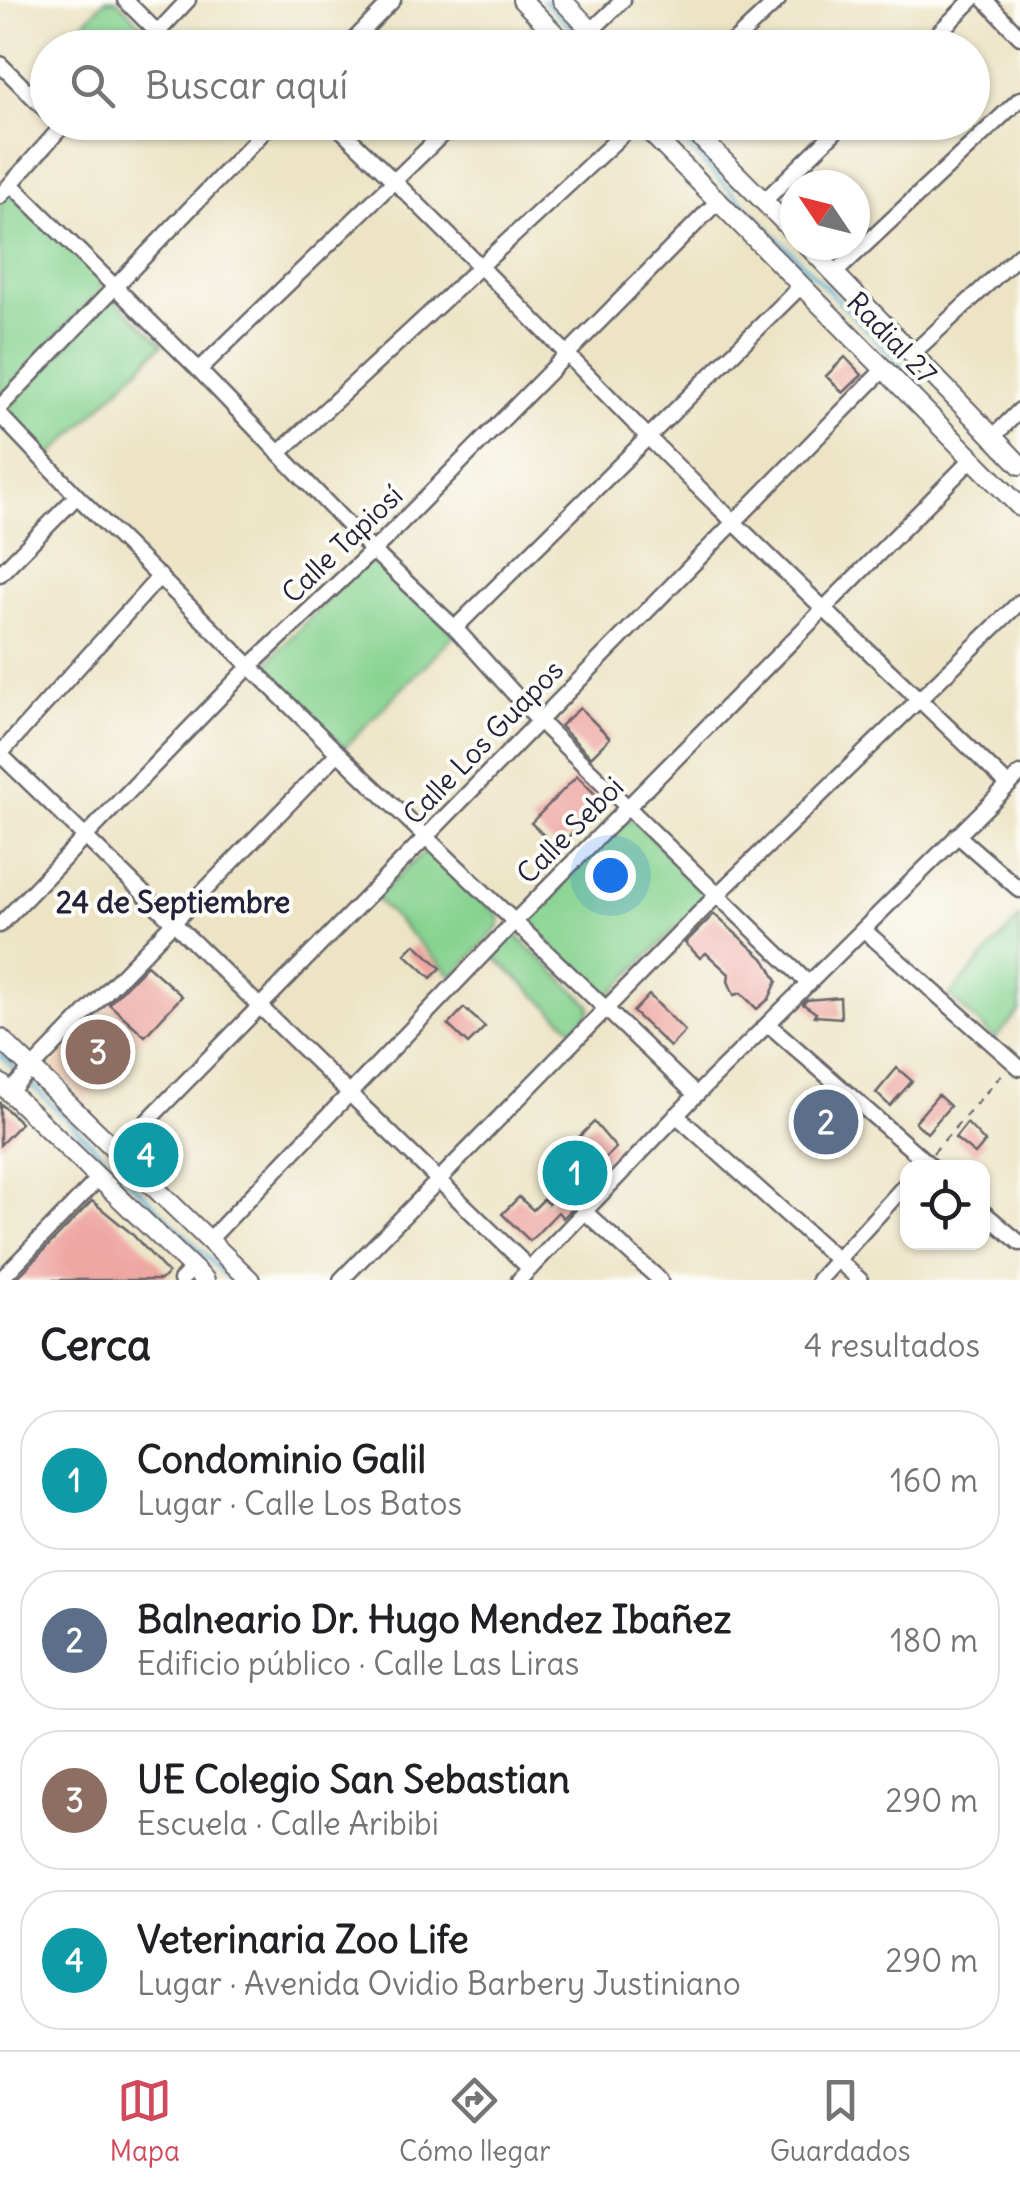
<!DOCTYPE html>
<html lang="es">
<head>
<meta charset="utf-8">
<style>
  body { margin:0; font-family:Delius,sans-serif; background:#f6f6f6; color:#202124 }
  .controls { position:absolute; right:30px; bottom:30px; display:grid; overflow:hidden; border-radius:20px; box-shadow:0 2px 8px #0004 }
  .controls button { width:90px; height:90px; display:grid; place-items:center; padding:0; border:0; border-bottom:2px solid #e0e0e0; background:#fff; color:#202124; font:50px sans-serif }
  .compass { position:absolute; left:780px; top:170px; width:90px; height:90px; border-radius:50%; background:#fff; box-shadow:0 2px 8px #0004; rotate:305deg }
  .you { position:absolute; left:610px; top:875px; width:35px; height:35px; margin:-25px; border:8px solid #fff; border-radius:50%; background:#1a73e8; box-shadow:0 0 0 15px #1a73e833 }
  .badge { display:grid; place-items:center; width:65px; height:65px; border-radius:50%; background:#d1495b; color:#fff; font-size:32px; font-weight:700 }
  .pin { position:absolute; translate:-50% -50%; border:5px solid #fff; box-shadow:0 2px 10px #0006 }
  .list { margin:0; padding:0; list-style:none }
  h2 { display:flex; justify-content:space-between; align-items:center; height:130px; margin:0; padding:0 40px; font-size:42px }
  h2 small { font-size:32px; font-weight:400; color:#757577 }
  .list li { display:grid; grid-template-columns:65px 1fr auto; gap:30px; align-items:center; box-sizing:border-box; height:140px; margin:0 20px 20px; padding:0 20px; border:2px solid #e0e0e0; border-radius:40px }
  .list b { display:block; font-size:38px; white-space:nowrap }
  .list p { margin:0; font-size:32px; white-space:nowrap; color:#757577 }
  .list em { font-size:32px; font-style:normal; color:#757577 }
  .icon { flex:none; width:55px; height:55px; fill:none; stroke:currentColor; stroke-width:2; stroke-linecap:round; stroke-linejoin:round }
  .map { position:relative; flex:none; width:1020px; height:1280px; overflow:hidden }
  .search { position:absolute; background:#fff; box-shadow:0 2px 8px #0004; left:30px; right:30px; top:30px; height:110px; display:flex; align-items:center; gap:25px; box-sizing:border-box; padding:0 35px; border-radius:55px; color:#757577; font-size:38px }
  .sheet { height:770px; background:#fff }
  nav { display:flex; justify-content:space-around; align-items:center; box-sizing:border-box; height:140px; border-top:2px solid #e0e0e0; background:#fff; font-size:28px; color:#757577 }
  nav a { display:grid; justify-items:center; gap:5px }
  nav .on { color:#d1495b }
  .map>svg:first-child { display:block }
  .built { fill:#f2d4be }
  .green { fill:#87d391; stroke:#547a66; stroke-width:2.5 }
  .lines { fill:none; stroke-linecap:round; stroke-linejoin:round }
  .stream { stroke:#5eb4da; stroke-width:4 }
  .building { fill:#eea6a1 }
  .minor-casing { stroke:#69666b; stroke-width:19 }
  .tertiary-casing { stroke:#69666b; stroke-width:22 }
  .path { stroke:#69666b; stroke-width:2.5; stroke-dasharray:8 8; stroke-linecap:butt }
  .minor { stroke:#fff; stroke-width:14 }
  .tertiary { stroke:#fff; stroke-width:18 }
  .labels { text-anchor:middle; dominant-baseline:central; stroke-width:8; stroke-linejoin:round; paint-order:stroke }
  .street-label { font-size:28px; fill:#22223b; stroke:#fdfcf7 }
  .neighbourhood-label { font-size:30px; font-weight:bold; fill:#22223b; stroke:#fdfcf7 }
</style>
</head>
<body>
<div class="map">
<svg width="1020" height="1280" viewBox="0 0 1020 1280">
  <rect width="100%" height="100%" fill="#fdfcf7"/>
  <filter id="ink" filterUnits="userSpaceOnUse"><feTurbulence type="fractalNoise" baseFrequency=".01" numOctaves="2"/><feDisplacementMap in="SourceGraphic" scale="20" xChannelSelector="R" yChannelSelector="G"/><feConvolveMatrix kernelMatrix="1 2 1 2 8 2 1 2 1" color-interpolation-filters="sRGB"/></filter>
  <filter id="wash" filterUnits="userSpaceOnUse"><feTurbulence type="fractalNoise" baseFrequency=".0048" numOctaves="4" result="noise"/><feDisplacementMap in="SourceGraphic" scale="40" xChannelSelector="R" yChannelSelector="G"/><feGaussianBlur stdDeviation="2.25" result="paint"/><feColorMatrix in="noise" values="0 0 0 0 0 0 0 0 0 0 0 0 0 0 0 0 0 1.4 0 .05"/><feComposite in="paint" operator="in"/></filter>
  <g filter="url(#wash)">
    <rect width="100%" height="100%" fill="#ece4c5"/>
    <path class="built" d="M109,1004L145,1036L85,1101L50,1068Z"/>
    <path class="green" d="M105,0H117L145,29L144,38L134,47L60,48Z
      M8,195H17L102,279L99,290L0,398V203Z
      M112,297L163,344L48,459L9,418V409Z
      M366,558H373L455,634L344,748L264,670V666Z
      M628,819L635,821L705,890L706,897L609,996L598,995L525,921L622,821Z
      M425,851H431L499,916L500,926L453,977L375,898Z
      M1020,917V1011L995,1039L949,996Z
      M510,934L516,935L590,1005V1013L574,1030L491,954Z"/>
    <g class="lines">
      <path class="stream" d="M544,0L591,48
        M664,122L923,387
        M0,1054L20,1074
        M27,1080L230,1280"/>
    </g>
    <g id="blocks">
      <path class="building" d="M845,357L862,375L843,393L826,376Z
        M580,708L610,738L591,757L560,726Z
        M577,776L603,802L557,848L531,823Z
        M714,914L766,961L777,981L769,999L757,1009L741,993L734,995L728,981L729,974L706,953L700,958L685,943Z
        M415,944L441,968L431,978L405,954Z
        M147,965L182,996L145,1036L109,1004Z
        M649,995L685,1031L670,1047L633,1012Z
        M840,997L841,1018L814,1016L816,1013L803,1004L807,1000Z
        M464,1008L485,1027L468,1044L448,1025Z
        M897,1068L912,1081L890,1106L876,1093Z
        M938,1095L950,1106L927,1133L915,1122Z
        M821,1096L852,1125L836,1143H827L800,1119Z
        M0,1103L21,1123L0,1145Z
        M594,1122L616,1148L574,1189L559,1174L582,1150L574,1142Z
        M967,1123L985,1142L975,1154L955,1138Z
        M560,1191L576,1206L563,1218L558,1212L530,1241L502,1214L519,1197L533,1210L544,1199L548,1204Z
        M92,1201L131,1233L168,1273L161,1280H15Z"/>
    </g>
  </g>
  <g filter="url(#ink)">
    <use href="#blocks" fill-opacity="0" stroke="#69666b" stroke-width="2.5"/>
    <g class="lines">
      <g class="minor-casing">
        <path id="minor" d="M125,0L158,33
          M985,0L1020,37
          M591,31L623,0
          M143,48L188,0
          M346,48L393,0
          M530,48L549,28
          M727,48L778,0
          M923,48L972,0
          M0,64L48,112
          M333,122C441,225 545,331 649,438C766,557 889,669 1008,785
          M11,184L199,370L372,550L455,628L537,719L809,984
          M0,196L66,122
          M763,202L845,122
          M835,273L1020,99
          M912,354L1020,254
          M199,370L455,122
          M0,407L273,122
          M0,415L77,496L338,753L696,1095
          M993,437L1020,410
          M279,453L636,122
          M0,574L77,496
          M455,628L802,285
          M0,754L530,1269
          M0,754L160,576
          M957,835L1020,890
          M0,925L250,666L383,541L719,200
          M864,930L1020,1068
          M768,1024L933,1168
          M9,1092L338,753
          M676,1115L860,1280
          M119,1150L884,369
          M982,1211L1020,1243
          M585,1212L660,1280
          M209,1240L514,922L972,459
          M0,1280L98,1179
          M181,1280L193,1268
          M341,1280L718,894L1020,602
          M519,1280L696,1095L1020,774
          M819,1280L908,1182"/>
      </g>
      <g class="tertiary-casing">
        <path id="tertiary" d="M522,0L569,48
          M562,0L608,48
          M640,122L1020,507
          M685,122L795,233
          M807,245L1020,465
          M0,1038L250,1280
          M0,1083L205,1280"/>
      </g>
      <path class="path" d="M933,1153L1004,1072"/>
      <use href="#minor" class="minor"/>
      <use href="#tertiary" class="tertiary"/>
    </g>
  </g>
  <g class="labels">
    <g class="street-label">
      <text transform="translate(892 338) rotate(46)">Radial 27</text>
      <text transform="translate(342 544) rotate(-44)">Calle Tapiosí</text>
      <text transform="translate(483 742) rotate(-46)">Calle Los Guapos</text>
      <text transform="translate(570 830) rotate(-45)">Calle Seboi</text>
    </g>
    <g class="neighbourhood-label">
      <text x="173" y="902">24 de Septiembre</text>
    </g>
  </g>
</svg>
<div class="controls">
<button><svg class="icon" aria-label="locate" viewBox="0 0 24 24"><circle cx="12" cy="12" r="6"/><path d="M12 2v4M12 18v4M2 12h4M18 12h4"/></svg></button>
</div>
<svg class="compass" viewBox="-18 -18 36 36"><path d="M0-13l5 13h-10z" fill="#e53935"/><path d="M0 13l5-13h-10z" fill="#757577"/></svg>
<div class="you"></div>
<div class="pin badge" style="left:575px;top:1173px;background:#0f9aa8">1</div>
<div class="pin badge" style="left:826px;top:1122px;background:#5c6f8a">2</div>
<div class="pin badge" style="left:98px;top:1052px;background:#8d6e63">3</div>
<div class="pin badge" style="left:146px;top:1155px;background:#0f9aa8">4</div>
<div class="search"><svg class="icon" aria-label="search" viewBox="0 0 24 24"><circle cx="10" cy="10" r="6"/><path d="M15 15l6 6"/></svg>Buscar aquí</div>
</div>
<section class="sheet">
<h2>Cerca<small>4 resultados</small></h2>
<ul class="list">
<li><span class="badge" style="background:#0f9aa8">1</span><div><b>Condominio Galil</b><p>Lugar · Calle Los Batos</p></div><em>160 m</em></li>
<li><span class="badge" style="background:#5c6f8a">2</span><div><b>Balneario Dr. Hugo Mendez Ibañez</b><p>Edificio público · Calle Las Liras</p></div><em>180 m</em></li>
<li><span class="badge" style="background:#8d6e63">3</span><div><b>UE Colegio San Sebastian</b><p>Escuela · Calle Aribibi</p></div><em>290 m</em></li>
<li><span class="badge" style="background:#0f9aa8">4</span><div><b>Veterinaria Zoo Life</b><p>Lugar · Avenida Ovidio Barbery Justiniano</p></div><em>290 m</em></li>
</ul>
</section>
<nav>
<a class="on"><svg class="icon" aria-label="map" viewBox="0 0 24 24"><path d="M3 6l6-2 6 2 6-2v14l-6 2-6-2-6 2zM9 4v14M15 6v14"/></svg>Mapa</a>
<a><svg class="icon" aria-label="directions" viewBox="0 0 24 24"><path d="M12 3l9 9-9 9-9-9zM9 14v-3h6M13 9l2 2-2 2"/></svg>Cómo llegar</a>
<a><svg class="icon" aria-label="saved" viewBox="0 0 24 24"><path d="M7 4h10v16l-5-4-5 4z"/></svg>Guardados</a>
</nav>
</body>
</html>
